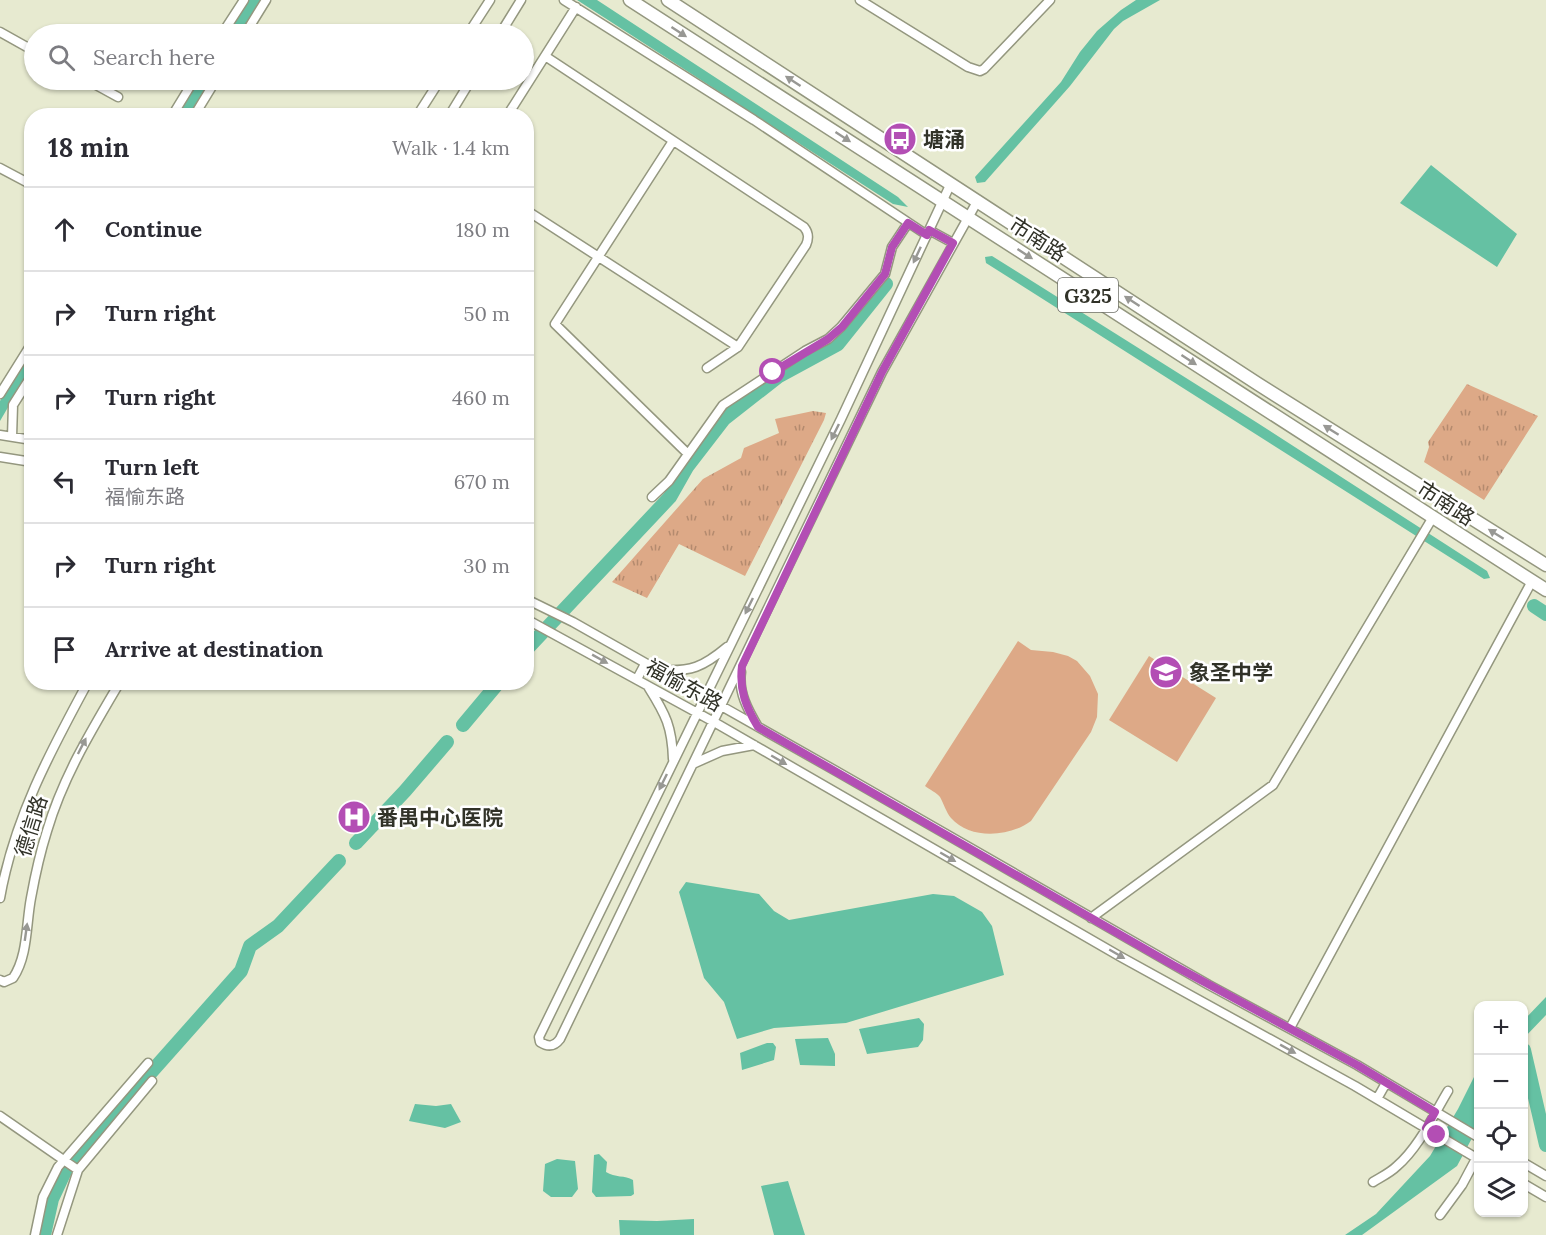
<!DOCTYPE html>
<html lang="en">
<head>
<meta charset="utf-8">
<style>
  body { margin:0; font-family:Lora,"Noto Sans SC",serif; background:#f2f2f3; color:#2b2b33 }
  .controls { position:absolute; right:18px; bottom:18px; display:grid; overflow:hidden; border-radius:12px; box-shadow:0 2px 4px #0004 }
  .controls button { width:54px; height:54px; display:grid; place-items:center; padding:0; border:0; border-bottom:2px solid #e1e1e2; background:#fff; color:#2b2b33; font:30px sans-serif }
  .stop { position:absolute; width:18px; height:18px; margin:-14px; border:4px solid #b34eb4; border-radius:50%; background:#fff }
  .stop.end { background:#b34eb4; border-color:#fff; box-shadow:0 2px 6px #0008 }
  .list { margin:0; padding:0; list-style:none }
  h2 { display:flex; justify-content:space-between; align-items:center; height:78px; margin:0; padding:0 24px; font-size:26px }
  h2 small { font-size:20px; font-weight:400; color:#7c7c81 }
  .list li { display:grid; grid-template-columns:39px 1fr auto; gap:18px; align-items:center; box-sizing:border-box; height:84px; padding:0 24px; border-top:2px solid #e1e1e2 }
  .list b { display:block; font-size:22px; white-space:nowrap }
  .list p { margin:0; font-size:20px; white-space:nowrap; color:#7c7c81 }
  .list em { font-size:20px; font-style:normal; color:#7c7c81 }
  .icon { flex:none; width:33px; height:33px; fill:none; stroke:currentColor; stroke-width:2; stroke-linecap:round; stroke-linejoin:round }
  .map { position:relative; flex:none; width:1546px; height:1235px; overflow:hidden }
  .search { position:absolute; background:#fff; box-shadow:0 2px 4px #0004; left:24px; top:24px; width:510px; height:66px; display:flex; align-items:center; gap:15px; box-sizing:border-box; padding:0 21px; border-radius:33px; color:#7c7c81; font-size:22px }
  .panel { position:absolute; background:#fff; box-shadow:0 2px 4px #0004; left:24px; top:108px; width:510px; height:582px; border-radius:24px }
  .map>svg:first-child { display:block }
  .grass { fill:url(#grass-tufts) }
  .pitch { fill:#dda987 }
  .water { fill:#65c1a3 }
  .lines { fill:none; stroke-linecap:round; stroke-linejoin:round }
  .river { stroke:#65c1a3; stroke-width:14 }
  .minor-casing { stroke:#94977f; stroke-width:11 }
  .highway-casing { stroke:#94977f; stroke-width:15 }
  .minor { stroke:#fff; stroke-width:8 }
  .highway { stroke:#fff; stroke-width:12 }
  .oneway { fill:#989894 }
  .route { stroke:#b34eb4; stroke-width:8 }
  .labels { text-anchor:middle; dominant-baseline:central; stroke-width:5; stroke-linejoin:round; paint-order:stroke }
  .shield { fill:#fff; stroke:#6f7068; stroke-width:1.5 }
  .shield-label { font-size:20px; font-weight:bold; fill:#313228 }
  .poi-label { font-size:21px; font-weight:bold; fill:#313228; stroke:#fff; text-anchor:start }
  .street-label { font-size:21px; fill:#313228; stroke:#fff }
</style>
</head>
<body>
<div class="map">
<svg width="1546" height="1235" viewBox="0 0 1546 1235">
  <defs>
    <pattern id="grass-tufts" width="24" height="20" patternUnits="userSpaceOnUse" patternTransform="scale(1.5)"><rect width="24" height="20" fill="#dda987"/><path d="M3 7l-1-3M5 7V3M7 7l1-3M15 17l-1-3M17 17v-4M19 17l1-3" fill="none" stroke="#b48a6e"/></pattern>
  </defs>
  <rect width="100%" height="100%" fill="#e7ead0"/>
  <path class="grass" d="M1467,384L1538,416L1484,500L1424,462L1429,447L1428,442Z
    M813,411L826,413L824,420L745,576L679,544L647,598L612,582L703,479L741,458L744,448L779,433L775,419Z"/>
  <path class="pitch" d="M1018,641L1031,650L1053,652L1068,656L1077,661L1090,676L1098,694L1097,717L1091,732L1031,821C1010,837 970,840 951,818C946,812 944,804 940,797C937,793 929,789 925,786Z
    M1149,656L1216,698L1177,762L1109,720Z"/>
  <path class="water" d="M249,0H261L239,34H227Z
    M577,0H597L898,197L908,207L893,204Z
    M1136,0H1160L1123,21L1114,29L1070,86L985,182L977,183L975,177L1061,82L1080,52L1097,31L1121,10Z
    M199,80H211L189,115L177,116Z
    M1431,165L1517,234L1497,267L1400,203Z
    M992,256L1256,422L1487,571L1490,578L1484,579L986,263L985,257Z
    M31,350V368L0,421V401Z
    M686,882L759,894L774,911L789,920L933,894L954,896L982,912L992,926L1004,975L846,1023L774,1028L737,1039L724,1002L704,978L679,892Z
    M1546,997V1015L1524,1038V1020Z
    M919,1018L924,1024L923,1040L918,1047L867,1054L859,1029Z
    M828,1038L835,1054V1066L800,1065L795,1039Z
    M767,1043H773L776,1047L774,1060L742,1070L740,1053Z
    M1478,1069V1127L1457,1166L1362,1235H1345L1376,1214L1430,1156L1458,1109Z
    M415,1104L436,1106L451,1104L461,1122L445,1128L409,1121Z
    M599,1154L607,1162L606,1172C615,1178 625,1175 633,1180L634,1194L631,1196L596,1197L592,1192L594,1155Z
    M557,1159L575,1161L578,1189L572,1197H551L543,1191L545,1164Z
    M788,1181L805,1235H774L761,1186Z
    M694,1219V1235H620L619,1220L657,1221Z"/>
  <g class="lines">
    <path class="river" d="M1534,606L1546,614
      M526,650L670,497L687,467L724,419L779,376L838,344L886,284
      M463,725L499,682
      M356,843L405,791L447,742
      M1524,1050L1546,1145
      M44,1235L52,1199L67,1167L241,971L250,946L278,926L339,861"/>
    <g class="minor-casing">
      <path id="minor" d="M564,0L754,120L927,235
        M860,0L968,67L980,71L984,69L1050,0
        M0,32L34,51
        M222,34L244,0
        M245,34L266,0
        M468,34L490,0
        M500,34L521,0
        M545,56L804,227C809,233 809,238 806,245L738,347L707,368
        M87,80L118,97
        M172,116L194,80
        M194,116L216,80
        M417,116L440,80
        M449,116L471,80
        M507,116L576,7
        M673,141L555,324L688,454
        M0,168L32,185
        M951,183L841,419L539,1037L540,1042C548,1047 554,1047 560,1039L882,372L978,200
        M526,210L738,347
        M929,230L953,243
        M0,394L32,343
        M0,435L32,440
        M12,437L13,405L32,375
        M0,457L32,462
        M652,497L669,481L723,405L805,351L828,339L841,327L885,274L892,247L908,223
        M526,599L573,622L836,771L1209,985L1357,1065L1478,1137
        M526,619L714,722L1121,957L1355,1086L1478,1159
        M660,670C691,672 703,667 727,647
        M741,672C738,692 748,710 758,727
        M637,679L645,664
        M649,688C666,715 672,727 673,759
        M695,763L722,751L754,745
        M0,898C14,819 50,752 88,682
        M1091,918L1273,785L1433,517
        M0,980L4,982L13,978C28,956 26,924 31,898C35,876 40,853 47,831C63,777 91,731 120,682
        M1290,1028L1532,581
        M1377,1099L1386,1083
        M0,1116L78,1170
        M1524,1163L1546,1176
        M1373,1182C1381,1177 1390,1173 1397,1166C1419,1147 1433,1116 1448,1091
        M1524,1184L1546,1197
        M1440,1215L1462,1185L1478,1155
        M35,1235L43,1197L58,1167L148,1063
        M57,1235L78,1170L152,1081"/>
    </g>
    <g class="highway-casing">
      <path id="highway" d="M630,0L1546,590
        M668,0L1258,384L1546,565"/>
    </g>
    <use href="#minor" class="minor"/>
    <use href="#highway" class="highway"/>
  </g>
  <defs><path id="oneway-solid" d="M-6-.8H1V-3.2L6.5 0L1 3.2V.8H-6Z" transform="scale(1.5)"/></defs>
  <g class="oneway">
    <use href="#oneway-solid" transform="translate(679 32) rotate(33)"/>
    <use href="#oneway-solid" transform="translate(793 81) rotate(-147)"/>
    <use href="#oneway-solid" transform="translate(843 137) rotate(33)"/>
    <use href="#oneway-solid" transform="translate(1025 254) rotate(33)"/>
    <use href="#oneway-solid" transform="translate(917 255) rotate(115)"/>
    <use href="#oneway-solid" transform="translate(1132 301) rotate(-147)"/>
    <use href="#oneway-solid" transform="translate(1189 360) rotate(33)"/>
    <use href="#oneway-solid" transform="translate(1331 430) rotate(-148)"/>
    <use href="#oneway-solid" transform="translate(835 432) rotate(116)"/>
    <use href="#oneway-solid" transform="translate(1496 534) rotate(-148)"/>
    <use href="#oneway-solid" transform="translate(749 606) rotate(116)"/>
    <use href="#oneway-solid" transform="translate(600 659) rotate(29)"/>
    <use href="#oneway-solid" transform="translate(82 746) rotate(-63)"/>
    <use href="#oneway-solid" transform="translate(779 760) rotate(30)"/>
    <use href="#oneway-solid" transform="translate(663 782) rotate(116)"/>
    <use href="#oneway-solid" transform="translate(948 857) rotate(30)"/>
    <use href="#oneway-solid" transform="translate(26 932) rotate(-82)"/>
    <use href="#oneway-solid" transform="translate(1117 954) rotate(30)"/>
    <use href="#oneway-solid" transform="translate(1288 1049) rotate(29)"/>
  </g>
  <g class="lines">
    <path class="route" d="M773,372L828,339L842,327L885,274L892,247L908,223L927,235L929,230L953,243L882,372L742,666C739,690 746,707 758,727L1173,965L1357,1065L1435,1112L1426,1128L1437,1135"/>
  </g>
  <defs>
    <g id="bus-disc" transform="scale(1.725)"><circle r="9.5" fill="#b34eb4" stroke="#fff"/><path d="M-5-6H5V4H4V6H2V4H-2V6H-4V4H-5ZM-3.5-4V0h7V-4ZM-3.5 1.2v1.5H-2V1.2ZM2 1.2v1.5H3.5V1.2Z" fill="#fff"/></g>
    <g id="school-disc" transform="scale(1.725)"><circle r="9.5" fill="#b34eb4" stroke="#fff"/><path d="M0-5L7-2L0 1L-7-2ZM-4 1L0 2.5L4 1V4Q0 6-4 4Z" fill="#fff"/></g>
    <g id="hospital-disc" transform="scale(1.725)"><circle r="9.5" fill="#b34eb4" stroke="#fff"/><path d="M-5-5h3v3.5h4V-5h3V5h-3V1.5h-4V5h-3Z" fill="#fff"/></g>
  </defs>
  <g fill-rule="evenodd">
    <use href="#bus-disc" x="900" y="139"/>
    <use href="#school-disc" x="1166" y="672"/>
    <use href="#hospital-disc" x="354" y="817"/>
  </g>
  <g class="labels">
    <rect class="shield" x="1058" y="278" width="60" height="34" rx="4.5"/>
    <g class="shield-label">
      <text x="1088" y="295">G325</text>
    </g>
    <g class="poi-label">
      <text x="923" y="139">塘涌</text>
      <text x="1189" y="672">象圣中学</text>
      <text x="377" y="817">番禺中心医院</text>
    </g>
    <g class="street-label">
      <text transform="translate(1038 239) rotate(33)">市南路</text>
      <text transform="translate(1446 503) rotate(33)">市南路</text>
      <text transform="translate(684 685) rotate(29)">福愉东路</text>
      <text transform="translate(31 826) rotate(-73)">德信路</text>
    </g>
  </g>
</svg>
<div class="controls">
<button>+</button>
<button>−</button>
<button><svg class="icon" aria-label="locate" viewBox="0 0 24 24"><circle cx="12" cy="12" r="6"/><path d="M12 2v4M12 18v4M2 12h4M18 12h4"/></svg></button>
<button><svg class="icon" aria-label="layers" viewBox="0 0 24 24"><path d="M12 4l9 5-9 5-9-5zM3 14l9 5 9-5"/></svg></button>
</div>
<div class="stop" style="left:773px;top:372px"></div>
<div class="stop end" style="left:1437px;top:1135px"></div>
<div class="search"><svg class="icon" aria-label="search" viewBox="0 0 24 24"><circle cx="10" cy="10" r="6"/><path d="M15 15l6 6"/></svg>Search here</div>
<section class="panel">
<h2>18 min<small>Walk · 1.4 km</small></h2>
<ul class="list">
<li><svg class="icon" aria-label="ahead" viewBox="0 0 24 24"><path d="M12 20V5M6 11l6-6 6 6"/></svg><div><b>Continue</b></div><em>180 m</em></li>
<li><svg class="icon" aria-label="right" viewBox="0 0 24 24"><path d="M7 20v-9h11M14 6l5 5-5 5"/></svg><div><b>Turn right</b></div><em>50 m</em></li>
<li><svg class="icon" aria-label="right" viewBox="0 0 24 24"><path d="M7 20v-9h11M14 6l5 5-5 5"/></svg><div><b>Turn right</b></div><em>460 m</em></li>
<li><svg class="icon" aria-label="left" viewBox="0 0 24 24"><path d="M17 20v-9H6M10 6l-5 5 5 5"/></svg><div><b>Turn left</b><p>福愉东路</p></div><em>670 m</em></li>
<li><svg class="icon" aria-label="right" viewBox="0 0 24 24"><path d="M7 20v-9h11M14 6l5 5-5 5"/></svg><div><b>Turn right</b></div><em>30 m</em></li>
<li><svg class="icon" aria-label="arrive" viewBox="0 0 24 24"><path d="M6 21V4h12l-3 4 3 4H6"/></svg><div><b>Arrive at destination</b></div></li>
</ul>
</section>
</div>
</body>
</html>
